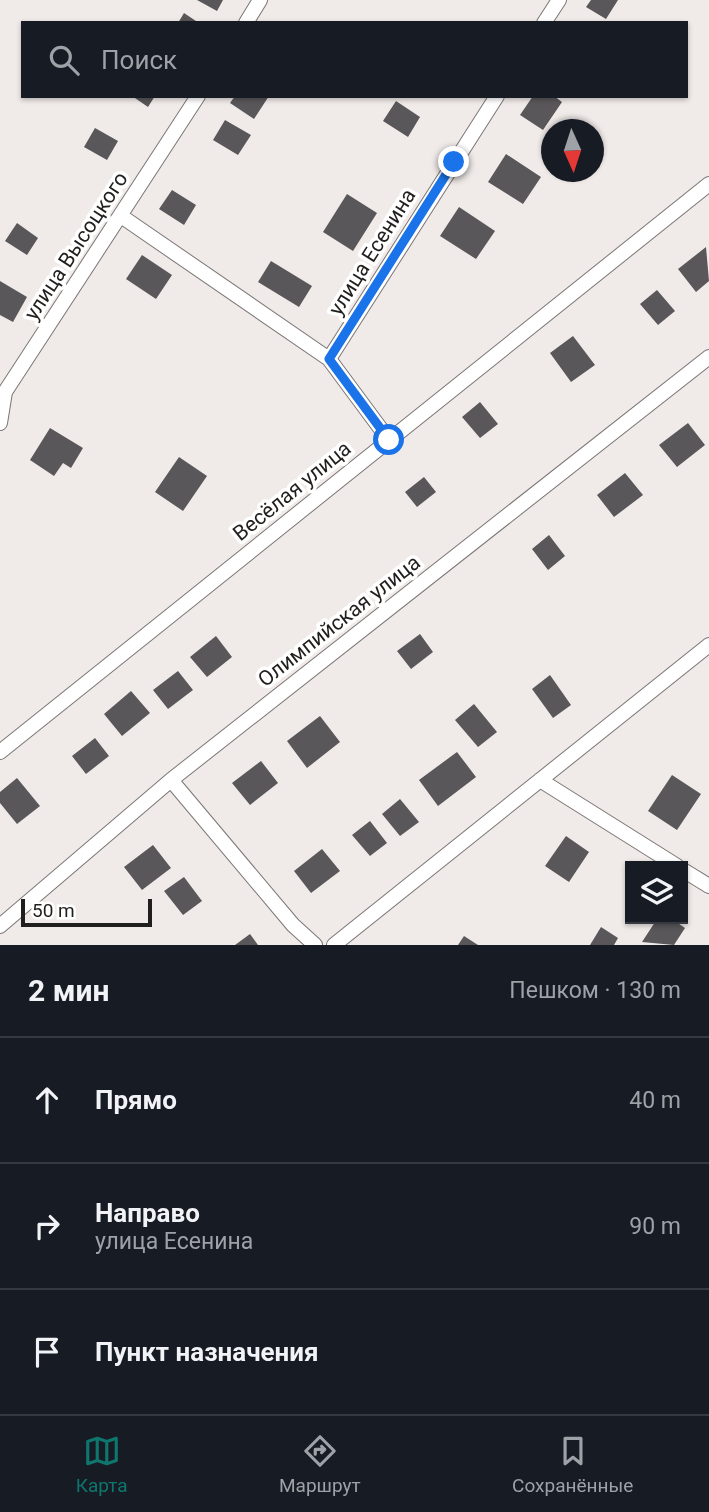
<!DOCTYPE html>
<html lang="ru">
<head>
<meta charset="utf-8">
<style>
  body { margin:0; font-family:Roboto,sans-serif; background:#20242c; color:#f1f3f6 }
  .controls { position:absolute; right:21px; bottom:21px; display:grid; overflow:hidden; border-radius:0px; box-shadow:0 2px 5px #0004 }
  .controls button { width:63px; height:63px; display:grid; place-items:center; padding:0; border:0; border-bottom:2px solid #363941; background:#171b24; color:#f1f3f6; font:35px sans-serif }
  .compass { position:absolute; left:541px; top:119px; width:63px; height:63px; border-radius:50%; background:#171b24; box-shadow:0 2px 5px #0004; rotate:177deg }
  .scale { position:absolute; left:21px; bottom:18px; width:131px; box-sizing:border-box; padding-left:7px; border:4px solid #211f1e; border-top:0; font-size:19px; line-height:24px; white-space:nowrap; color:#211f1e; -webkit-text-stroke:5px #fff; paint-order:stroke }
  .stop { position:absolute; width:21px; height:21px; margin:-16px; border:5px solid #1a73e8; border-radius:50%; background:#fff }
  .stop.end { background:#1a73e8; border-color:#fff; box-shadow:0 2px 7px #0008 }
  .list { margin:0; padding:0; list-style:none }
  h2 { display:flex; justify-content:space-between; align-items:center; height:91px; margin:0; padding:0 28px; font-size:30px }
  h2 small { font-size:23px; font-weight:400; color:#9ea1a6 }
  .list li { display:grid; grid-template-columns:46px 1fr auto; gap:21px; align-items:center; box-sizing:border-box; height:126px; padding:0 28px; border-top:2px solid #363941 }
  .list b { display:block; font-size:26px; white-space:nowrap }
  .list p { margin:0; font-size:23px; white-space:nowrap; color:#9ea1a6 }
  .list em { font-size:23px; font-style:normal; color:#9ea1a6 }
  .icon { flex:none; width:38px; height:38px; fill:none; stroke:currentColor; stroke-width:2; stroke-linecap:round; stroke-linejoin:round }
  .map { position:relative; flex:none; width:709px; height:945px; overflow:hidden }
  .search { position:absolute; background:#171b24; box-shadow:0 2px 5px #0004; left:21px; right:21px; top:21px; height:77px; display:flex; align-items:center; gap:18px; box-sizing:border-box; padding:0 24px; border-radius:0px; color:#9ea1a6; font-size:26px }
  .sheet { height:469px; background:#171b24 }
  nav { display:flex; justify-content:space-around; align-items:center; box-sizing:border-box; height:98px; border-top:2px solid #363941; background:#171b24; font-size:19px; color:#9ea1a6 }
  nav a { display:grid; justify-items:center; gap:4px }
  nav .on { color:#0f766e }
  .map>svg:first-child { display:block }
  .building { fill:#59575a }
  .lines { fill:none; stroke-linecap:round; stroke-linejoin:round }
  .minor-casing { stroke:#7b7675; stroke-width:16 }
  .minor { stroke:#fff; stroke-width:14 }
  .route { stroke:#1a73e8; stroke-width:9 }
  .labels { text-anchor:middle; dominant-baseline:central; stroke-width:7; stroke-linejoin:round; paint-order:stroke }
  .street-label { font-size:21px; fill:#211f1e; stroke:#fff }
</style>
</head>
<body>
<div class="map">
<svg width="709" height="945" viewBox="0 0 709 945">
  <rect width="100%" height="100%" fill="#f0ebe9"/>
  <path class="building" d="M197,0H223L217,11Z
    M591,0H618L606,19L586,7Z
    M184,13L199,23H178Z
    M132,96H155L148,107Z
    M235,96H269L254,119L230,103Z
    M533,96H554L562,102L543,130L520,115Z
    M396,101L420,117L408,137L383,121Z
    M225,120L251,135L238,155L213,140Z
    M95,128L118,141L107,160L84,147Z
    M506,154L541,177L523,204L488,182Z
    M172,190L196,205L184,225L159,209Z
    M347,194L377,213L353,251L323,232Z
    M459,207L495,231L476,259L440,236Z
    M17,223L38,238L27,255L5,241Z
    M706,247L709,281L696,292L678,269Z
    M142,255L172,275L156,299L126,279Z
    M271,261L312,286L299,307L258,282Z
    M0,281L27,297L13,322L0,315Z
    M657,290L675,311L658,325L640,304Z
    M573,336L595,365L571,382L550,353Z
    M480,402L498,424L480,438L462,417Z
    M688,423L705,445L677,467L659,445Z
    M50,428L83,448L71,468L63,463L54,476L30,460Z
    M179,457L207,476L183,511L155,492Z
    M625,473L643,495L614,517L597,495Z
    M424,477L436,492L417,507L405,492Z
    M549,535L565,556L548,570L532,549Z
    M420,634L433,652L411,669L397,651Z
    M216,636L232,657L207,677L190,657Z
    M178,671L193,690L168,709L153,690Z
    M550,675L571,705L553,718L532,689Z
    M131,691L150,713L122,736L104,714Z
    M474,704L497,732L478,747L455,720Z
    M320,716L340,742L307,768L287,741Z
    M95,738L109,756L86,774L72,756Z
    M457,752L476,777L438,806L419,780Z
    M261,761L278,783L250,805L232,783Z
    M672,775L701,794L677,830L648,811Z
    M17,778L40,806L17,824L0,803V792Z
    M400,799L419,822L400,836L382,814Z
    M370,821L387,843L370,856L352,835Z
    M566,836L589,852L569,882L545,866Z
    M153,845L171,868L142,890L124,867Z
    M322,849L340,871L311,893L294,871Z
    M184,877L202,901L183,915L164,891Z
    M657,919H672L685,928L674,945L642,942Z
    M601,927L618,938L614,945H590Z
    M250,934L258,945H235Z
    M464,936L478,945H458Z"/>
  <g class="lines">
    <g class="minor-casing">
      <path id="minor" d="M246,23L260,0
        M544,23L559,0
        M121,216L329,359L389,440
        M329,359L497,96
        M0,423L5,392L198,96
        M0,752L709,184
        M171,780L293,925L315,945
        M540,780L677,866
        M683,870L709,886
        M0,926L171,780L709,357
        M334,945L709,645"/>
    </g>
    <use href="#minor" class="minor"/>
  </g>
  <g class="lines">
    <path class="route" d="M389,440L329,359L454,162"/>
  </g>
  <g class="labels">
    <g class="street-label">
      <text transform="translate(76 246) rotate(-57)">улица Высоцкого</text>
      <text transform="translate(372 252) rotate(-58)">улица Есенина</text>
      <text transform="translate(292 491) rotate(-39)">Весёлая улица</text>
      <text transform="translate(339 621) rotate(-38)">Олимпийская улица</text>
    </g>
  </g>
</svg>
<div class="controls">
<button><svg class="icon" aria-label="layers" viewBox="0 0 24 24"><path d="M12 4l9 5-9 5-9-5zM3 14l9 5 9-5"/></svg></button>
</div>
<svg class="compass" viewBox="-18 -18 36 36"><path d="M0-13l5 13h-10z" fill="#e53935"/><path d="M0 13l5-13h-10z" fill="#9ea1a6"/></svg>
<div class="scale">50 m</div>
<div class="stop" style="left:389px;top:440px"></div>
<div class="stop end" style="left:454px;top:162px"></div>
<div class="search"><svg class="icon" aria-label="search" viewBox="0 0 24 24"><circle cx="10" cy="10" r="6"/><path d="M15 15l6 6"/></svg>Поиск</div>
</div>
<section class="sheet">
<h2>2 мин<small>Пешком · 130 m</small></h2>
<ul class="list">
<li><svg class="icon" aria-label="ahead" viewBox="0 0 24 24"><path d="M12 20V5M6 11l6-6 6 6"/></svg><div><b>Прямо</b></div><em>40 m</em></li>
<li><svg class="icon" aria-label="right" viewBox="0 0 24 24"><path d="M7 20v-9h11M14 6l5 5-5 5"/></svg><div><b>Направо</b><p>улица Есенина</p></div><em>90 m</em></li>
<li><svg class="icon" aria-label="arrive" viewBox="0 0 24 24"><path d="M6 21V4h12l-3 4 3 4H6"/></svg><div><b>Пункт назначения</b></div></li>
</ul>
</section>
<nav>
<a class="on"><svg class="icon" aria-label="map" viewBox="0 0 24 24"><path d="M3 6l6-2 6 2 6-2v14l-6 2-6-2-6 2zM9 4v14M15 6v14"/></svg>Карта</a>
<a><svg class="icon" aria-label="directions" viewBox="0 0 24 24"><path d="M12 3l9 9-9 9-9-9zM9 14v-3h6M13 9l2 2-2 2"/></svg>Маршрут</a>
<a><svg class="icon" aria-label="saved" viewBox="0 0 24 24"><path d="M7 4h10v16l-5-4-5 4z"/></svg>Сохранённые</a>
</nav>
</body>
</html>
